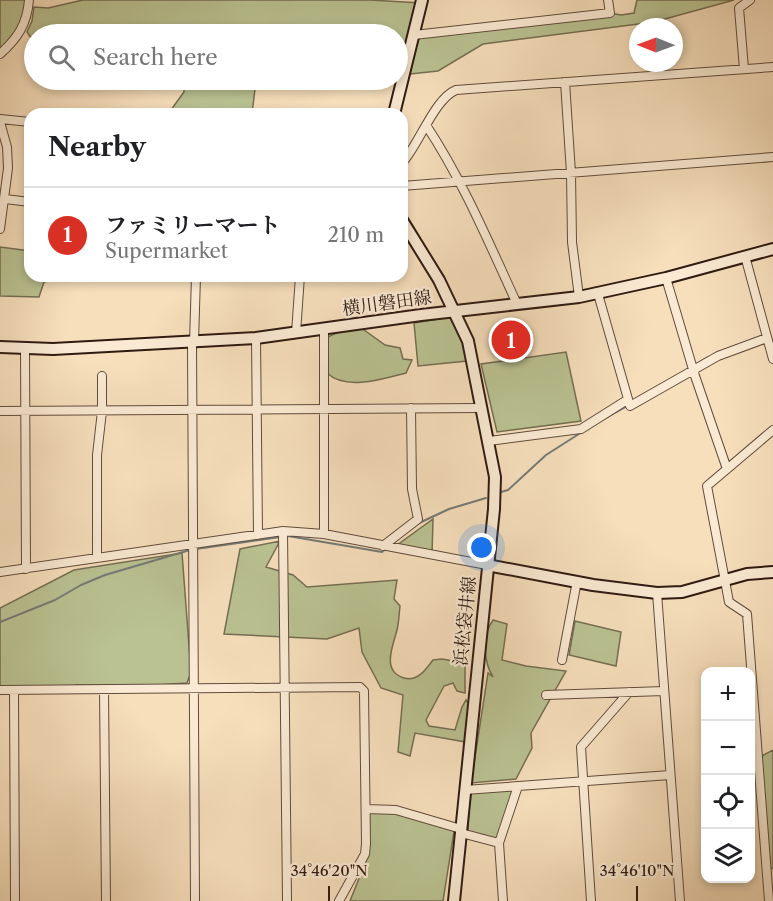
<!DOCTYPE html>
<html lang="en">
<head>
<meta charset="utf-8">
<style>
  body { margin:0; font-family:"Libre Caslon Text","Noto Serif JP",serif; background:#f6f6f6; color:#202124 }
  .controls { position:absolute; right:18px; bottom:18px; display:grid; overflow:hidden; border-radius:12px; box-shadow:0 3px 9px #0003 }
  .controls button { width:54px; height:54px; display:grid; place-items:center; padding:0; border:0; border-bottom:2px solid #e0e0e0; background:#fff; color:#202124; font:30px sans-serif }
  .compass { position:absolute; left:629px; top:18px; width:54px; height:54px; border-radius:50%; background:#fff; box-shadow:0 3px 9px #0003; rotate:271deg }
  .you { position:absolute; left:482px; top:548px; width:21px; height:21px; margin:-15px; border:4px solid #fff; border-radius:50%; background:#1a73e8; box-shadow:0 0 0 9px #1a73e833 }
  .badge { display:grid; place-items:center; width:39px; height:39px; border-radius:50%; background:#d93025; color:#fff; font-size:20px; font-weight:700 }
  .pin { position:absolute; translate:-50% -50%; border:3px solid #fff; box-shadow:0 2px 6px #0006 }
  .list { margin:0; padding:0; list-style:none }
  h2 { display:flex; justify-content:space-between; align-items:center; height:78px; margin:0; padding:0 24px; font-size:26px }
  h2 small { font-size:20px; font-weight:400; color:#757577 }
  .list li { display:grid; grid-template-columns:39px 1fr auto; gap:18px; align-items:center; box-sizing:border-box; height:96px; padding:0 24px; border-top:2px solid #e0e0e0 }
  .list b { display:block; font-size:22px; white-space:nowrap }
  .list p { margin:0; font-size:20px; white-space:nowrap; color:#757577 }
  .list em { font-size:20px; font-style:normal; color:#757577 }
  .icon { flex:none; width:33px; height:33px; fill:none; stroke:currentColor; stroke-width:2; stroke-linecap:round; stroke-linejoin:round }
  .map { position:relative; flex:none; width:773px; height:901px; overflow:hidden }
  .search { position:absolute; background:#fff; box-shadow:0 3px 9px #0003; left:24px; top:24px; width:384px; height:66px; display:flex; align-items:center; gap:15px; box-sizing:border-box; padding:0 21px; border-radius:33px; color:#757577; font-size:22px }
  .panel { position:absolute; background:#fff; box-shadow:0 3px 9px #0003; left:24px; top:108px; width:384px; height:174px; border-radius:18px }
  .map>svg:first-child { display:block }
  .green { fill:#bac292; stroke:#746e52; stroke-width:1.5 }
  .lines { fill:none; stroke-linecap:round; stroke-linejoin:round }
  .stream { stroke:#747a77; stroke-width:2 }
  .street-casing { stroke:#614b3c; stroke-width:10 }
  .secondary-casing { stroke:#2f1a12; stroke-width:14 }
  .street { stroke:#faead3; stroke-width:8 }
  .secondary { stroke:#faead3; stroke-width:10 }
  .ticks { fill:none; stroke:#2f1a12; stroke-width:2 }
  .labels { text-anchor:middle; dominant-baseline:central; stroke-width:4.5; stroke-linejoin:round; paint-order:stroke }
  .street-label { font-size:18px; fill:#2f1a12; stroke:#faead3 }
  .ticks-label { font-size:15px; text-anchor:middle; fill:#2f1a12; stroke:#faead3; stroke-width:4.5; stroke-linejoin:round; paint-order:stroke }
</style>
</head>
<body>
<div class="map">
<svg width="773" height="901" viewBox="0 0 773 901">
  <rect width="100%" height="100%" fill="#f7dfbc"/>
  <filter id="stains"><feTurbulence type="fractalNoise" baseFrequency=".00333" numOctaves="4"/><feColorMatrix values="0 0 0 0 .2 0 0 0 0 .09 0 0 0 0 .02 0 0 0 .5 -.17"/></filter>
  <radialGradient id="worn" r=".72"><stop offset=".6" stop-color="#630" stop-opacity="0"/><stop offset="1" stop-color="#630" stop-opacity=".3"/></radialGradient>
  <path class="green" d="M0,0H26L22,30L0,49Z
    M83,0H370L421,3L414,35L610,13L621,15L634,13L637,0H734L654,22L483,44L438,71L410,74L398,73V34H34V42L27,32L32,21L34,7L48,8Z
    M183,80H272L255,89L252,114H168L184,92Z
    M0,247L30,251V276H92H72L44,282L39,297L0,296Z
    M450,317L462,336L467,361L418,366L414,323Z
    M360,327L385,345L400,348L403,359L412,360L406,373C383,379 346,391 327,373L324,361L328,337L344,329Z
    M566,352L581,421L497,432L481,364Z
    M433,519L432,555L393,548Z
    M280,541L266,567L293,575L307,587L397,580L394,599L400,606C399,614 399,622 397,630C393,646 381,671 404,678C418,682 426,669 433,660L442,659L465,663V693L457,691L453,683L444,686L426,720L429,726L455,730L462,707L466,700L470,706L466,742L415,733L410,756L398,752L403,695L381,688L362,652L359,628L327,639L224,634L240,549Z
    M182,553L191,672L187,683L143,686L76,685V689L0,690V608L74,570Z
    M493,620L507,624L502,660L526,666L566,671L531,733L532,748L516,779L471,783L488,673L493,677C483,661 482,635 493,620Z
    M575,621L621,632L616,666L569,655Z
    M773,750V869L766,865L765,797L760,757Z
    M514,787L499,843L468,831L470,790Z
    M369,811L399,812L454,831L443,901H350L368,856Z"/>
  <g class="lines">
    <path class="stream" d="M730,348L761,336
      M698,363L708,357
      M597,423L629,405
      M501,492L508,490L546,455L582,432
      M417,524L449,509L486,498
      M196,549L288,536L382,552L387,548
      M0,622L55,600L81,585L105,575L190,550"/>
    <g class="street-casing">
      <path id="street" d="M414,35L610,13L608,0
        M0,54C18,38 27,24 29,0
        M744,69L739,8L750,0
        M565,82L571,173L572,242L579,297
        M0,119L30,122
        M0,122L7,147L8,168L0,229
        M426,125C463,181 489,243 517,304
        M402,163C419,145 434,99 456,90L773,67
        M402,186L773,157
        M5,199L30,202
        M745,256L773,359
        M666,278L695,376L727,469
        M598,294L630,406L718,356L767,338
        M324,329V534
        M296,333L300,276
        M256,338L258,535
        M192,342L195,901
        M194,342L196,276
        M25,349L26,569
        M0,411L481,408
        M489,441L581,429L627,400
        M283,531L287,901
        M383,546L418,519L412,489L411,408
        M97,558V455L102,411V376
        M0,572L283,531L324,534L487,565
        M657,593L680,901
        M562,660L577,581
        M104,689L106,901
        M0,690L360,687L364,691L366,844L365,854L339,901
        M14,690L15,901
        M546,695L664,691
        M465,790L670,775
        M366,809L396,810L461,829
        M461,833L499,843
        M503,901L499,843L518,786
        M591,901L581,747L629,692
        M769,901L747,614L729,602L707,486L773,430"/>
    </g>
    <g class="secondary-casing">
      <path id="secondary" d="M394,114L422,0
        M402,220L439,280L468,341L495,477L494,509L454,901
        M0,347L53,349L256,338L421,315L579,297L666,278L773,249
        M487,565L593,585L657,593L682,592L747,574L773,572"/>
    </g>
    <use href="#street" class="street"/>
    <use href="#secondary" class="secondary"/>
  </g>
  <path class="ticks" d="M329,901V886M637,901V886"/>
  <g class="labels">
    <g class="street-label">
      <text transform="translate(387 303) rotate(-8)">横川磐田線</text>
      <text transform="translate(465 621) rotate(-84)">浜松袋井線</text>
    </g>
  </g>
  <g class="ticks-label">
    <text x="329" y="876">34°46'20"N</text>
    <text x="637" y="876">34°46'10"N</text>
  </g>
  <rect width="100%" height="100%" filter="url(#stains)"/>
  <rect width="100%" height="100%" fill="url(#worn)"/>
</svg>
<div class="controls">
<button>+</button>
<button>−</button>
<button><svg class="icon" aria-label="locate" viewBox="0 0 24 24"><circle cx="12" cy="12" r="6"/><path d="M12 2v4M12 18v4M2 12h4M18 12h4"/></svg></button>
<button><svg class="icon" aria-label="layers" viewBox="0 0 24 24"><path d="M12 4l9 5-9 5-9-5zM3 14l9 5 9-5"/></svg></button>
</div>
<svg class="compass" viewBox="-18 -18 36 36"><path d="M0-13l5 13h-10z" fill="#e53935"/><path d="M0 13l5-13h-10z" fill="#757577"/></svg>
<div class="you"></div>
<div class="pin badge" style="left:511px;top:340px">1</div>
<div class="search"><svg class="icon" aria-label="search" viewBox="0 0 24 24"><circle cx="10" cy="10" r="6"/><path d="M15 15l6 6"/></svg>Search here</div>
<section class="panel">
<h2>Nearby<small></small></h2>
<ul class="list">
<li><span class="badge">1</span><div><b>ファミリーマート</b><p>Supermarket</p></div><em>210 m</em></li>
</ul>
</section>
</div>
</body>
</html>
